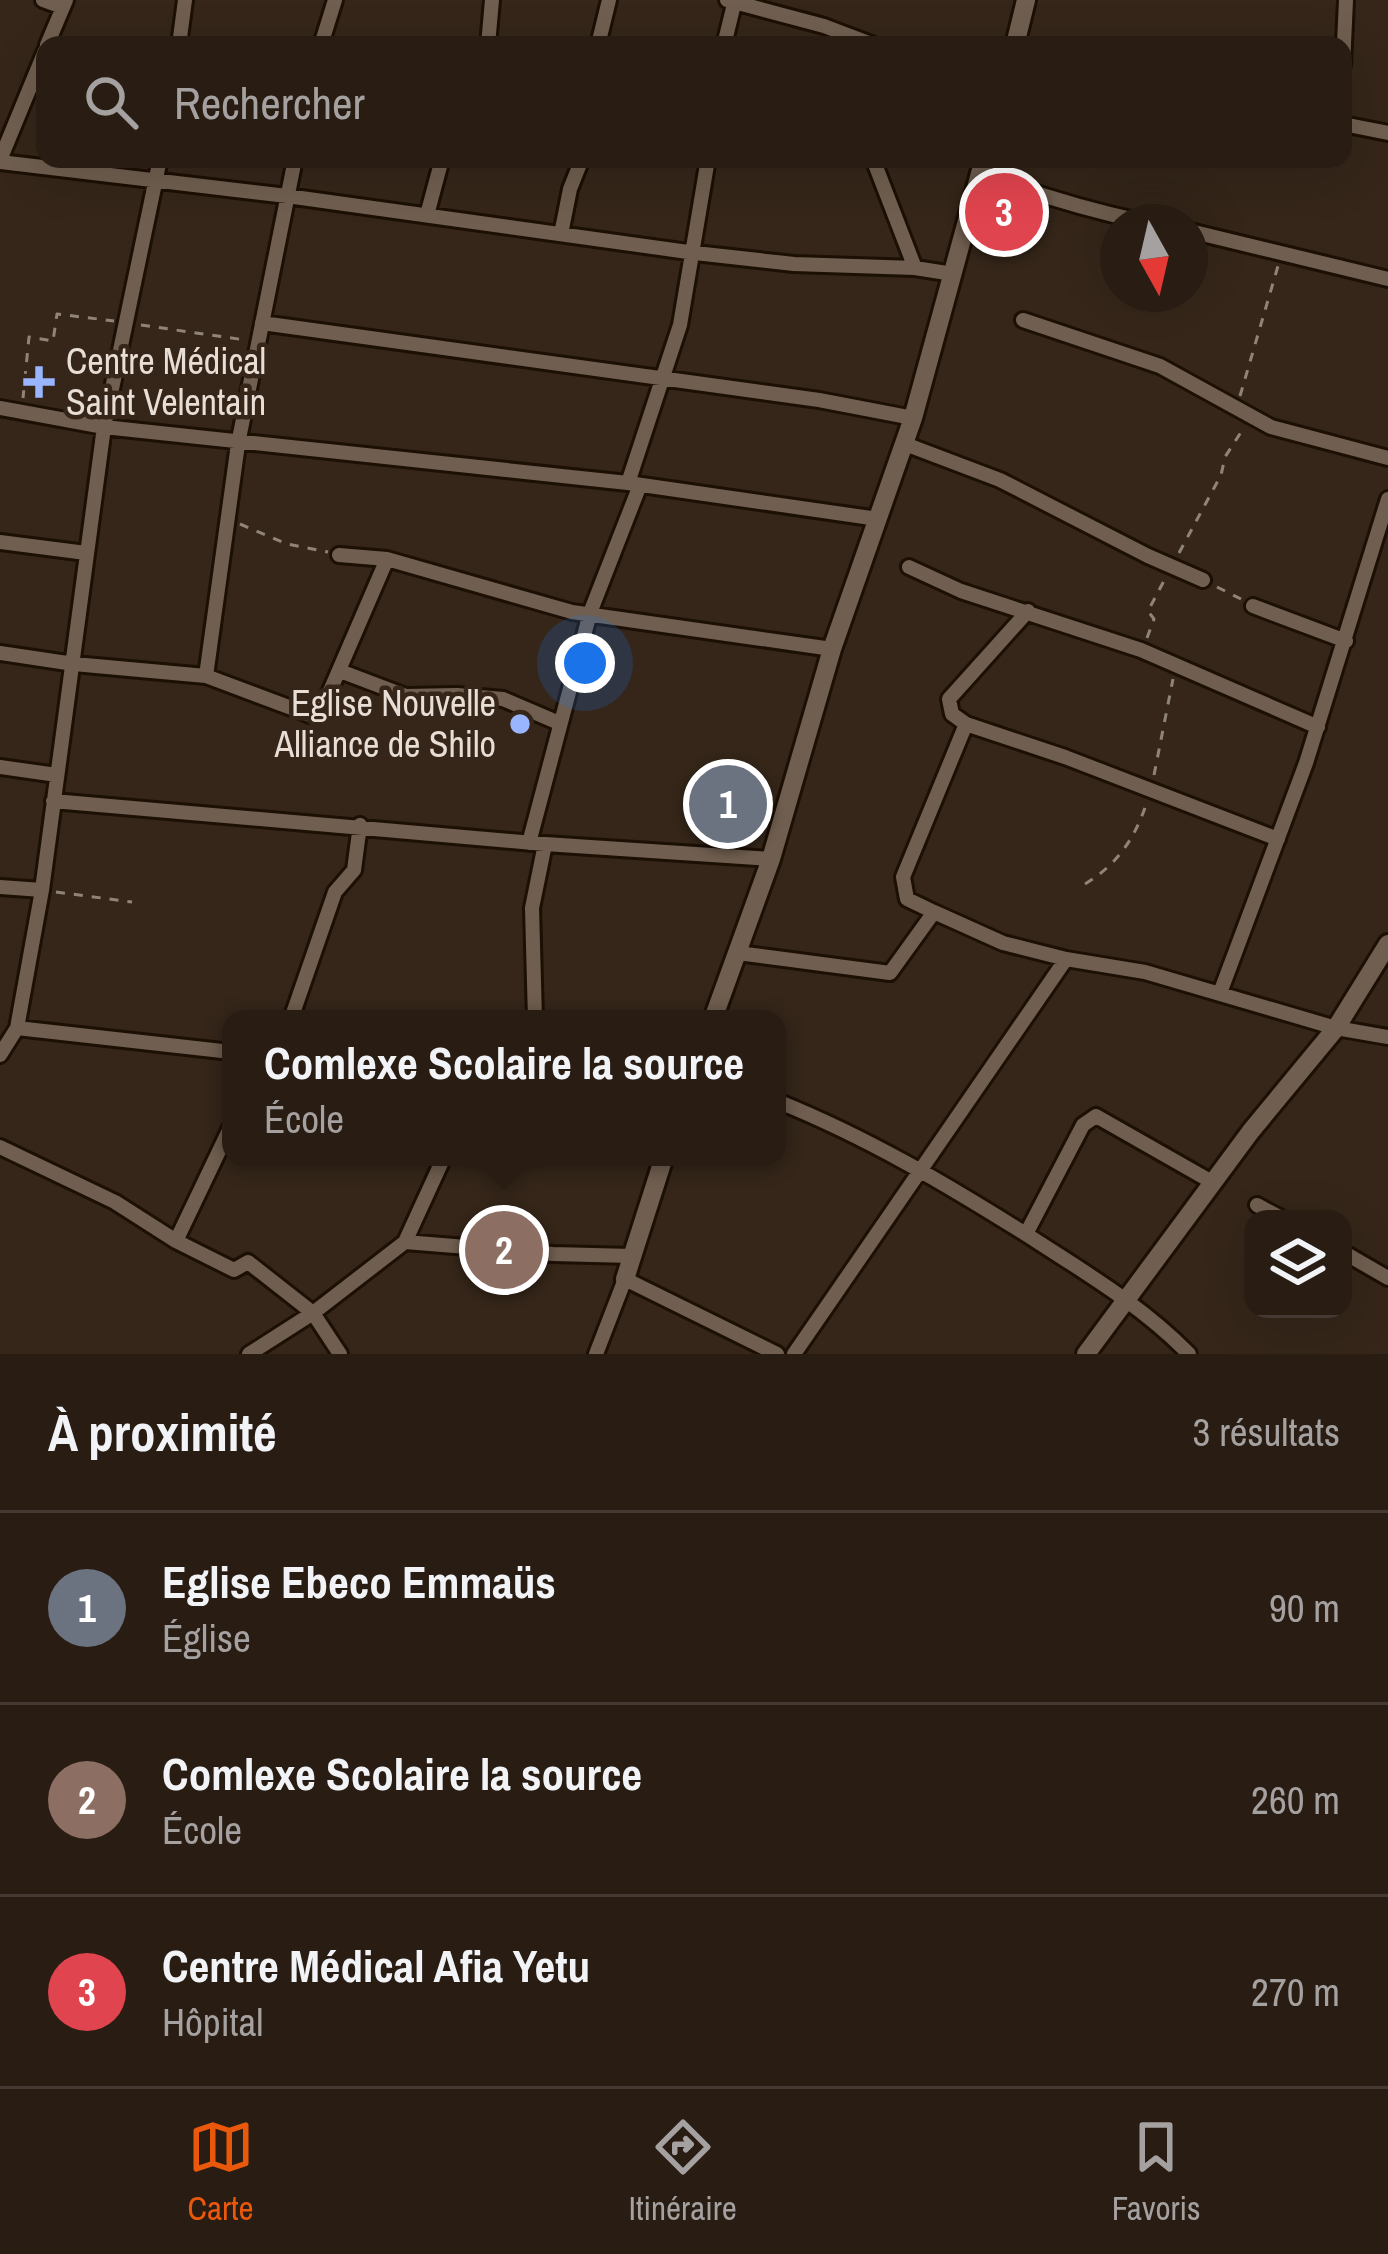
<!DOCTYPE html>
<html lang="fr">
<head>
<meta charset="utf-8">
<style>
  body { margin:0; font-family:"Archivo Narrow",sans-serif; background:#342921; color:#f1f3f6 }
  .controls { position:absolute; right:36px; bottom:36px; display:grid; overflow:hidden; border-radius:24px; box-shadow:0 12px 48px #0002 }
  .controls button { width:108px; height:108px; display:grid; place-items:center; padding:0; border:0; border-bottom:3px solid #443a33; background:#281c13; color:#f1f3f6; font:60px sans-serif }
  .compass { position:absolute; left:1100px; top:204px; width:108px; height:108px; border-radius:50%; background:#281c13; box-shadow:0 12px 48px #0002; rotate:172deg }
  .you { position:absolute; left:585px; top:663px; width:42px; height:42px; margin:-30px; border:9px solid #fff; border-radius:50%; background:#1a73e8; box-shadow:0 0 0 18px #1a73e833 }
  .badge { display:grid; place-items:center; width:78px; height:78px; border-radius:50%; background:#ea580c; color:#fff; font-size:39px; font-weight:700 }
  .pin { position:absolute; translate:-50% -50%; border:6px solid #fff; box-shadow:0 3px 12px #0006 }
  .popup { position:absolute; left:222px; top:1010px; width:564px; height:156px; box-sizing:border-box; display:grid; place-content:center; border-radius:24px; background:#281c13; filter:drop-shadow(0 3px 9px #0005); font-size:39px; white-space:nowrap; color:#a5a1a0 }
  .popup b { font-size:45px; color:#f1f3f6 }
  .popup::after { content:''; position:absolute; left:50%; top:100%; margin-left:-24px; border:24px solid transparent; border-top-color:#281c13 }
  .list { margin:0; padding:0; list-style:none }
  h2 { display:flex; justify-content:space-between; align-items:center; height:156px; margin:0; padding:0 48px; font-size:51px }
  h2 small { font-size:39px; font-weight:400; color:#a5a1a0 }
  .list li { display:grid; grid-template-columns:78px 1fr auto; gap:36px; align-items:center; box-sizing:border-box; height:192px; padding:0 48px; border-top:3px solid #443a33 }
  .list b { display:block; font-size:45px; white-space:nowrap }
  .list p { margin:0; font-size:39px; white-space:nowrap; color:#a5a1a0 }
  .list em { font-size:39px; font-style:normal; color:#a5a1a0 }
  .icon { flex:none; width:66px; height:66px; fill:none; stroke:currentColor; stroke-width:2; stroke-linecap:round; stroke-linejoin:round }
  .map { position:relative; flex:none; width:1388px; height:1354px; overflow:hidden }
  .search { position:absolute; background:#281c13; box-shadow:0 12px 48px #0002; left:36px; right:36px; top:36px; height:132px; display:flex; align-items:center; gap:30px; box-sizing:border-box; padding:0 42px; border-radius:24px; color:#a5a1a0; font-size:45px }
  .sheet { height:732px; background:#281c13 }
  nav { display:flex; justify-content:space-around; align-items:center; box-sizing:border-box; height:168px; border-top:3px solid #443a33; background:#281c13; font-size:33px; color:#a5a1a0 }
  nav a { display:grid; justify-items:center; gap:6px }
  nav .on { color:#ea580c }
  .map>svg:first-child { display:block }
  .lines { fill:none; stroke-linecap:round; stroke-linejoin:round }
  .minor-casing { stroke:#1c0f04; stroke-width:20 }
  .tertiary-casing { stroke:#1c0f04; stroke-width:24 }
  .path { stroke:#908479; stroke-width:3; stroke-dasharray:9 9; stroke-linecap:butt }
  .minor { stroke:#705f50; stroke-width:14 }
  .tertiary { stroke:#705f50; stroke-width:18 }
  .poi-dot { fill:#99b5fd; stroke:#352619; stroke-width:4.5 }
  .labels { text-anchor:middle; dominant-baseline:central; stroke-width:9; stroke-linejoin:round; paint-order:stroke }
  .poi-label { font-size:36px; fill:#e8ded5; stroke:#352619; text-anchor:start }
</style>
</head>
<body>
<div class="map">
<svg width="1388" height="1354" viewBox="0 0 1388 1354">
  <rect width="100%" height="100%" fill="#352619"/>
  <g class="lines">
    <g class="minor-casing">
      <path id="minor" d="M43,0L62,7
        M727,0L824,26L874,45
        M47,45L66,0
        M179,45L185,0
        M321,45L335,0
        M488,45L492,0
        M598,45L609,0
        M724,45L735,0
        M1343,65L1346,0
        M1343,124L1388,133
        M873,159L915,268
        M0,160L45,51
        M0,162L287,196L695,253L794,264L915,268L953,274
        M980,173C1034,194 1088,210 1144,222
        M427,215L442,159
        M1190,231L1388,279
        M561,234L570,189L582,159
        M1023,320L1160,366L1271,427L1388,458
        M262,323L819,400L913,418
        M0,408L104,427L628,483L878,519
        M905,444L1000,480L1148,556L1203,580
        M628,483L680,325L708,159
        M0,542L86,553
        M339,555L387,559L572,612L832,649
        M909,567L961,591L1141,650L1318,727
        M1253,606L1346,641
        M0,653L74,664L206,676L238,444L295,159
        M340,671L406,696L457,695L503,699L559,723
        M206,676L310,715L320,714L387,559
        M966,724L1065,757L1278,839
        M0,767L57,775
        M53,801L545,844L771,859
        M529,843L590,613L640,485
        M0,887L42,890
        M934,912L907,899L903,877L966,724L952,714L949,699L1028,611
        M738,953L890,973L934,912L1003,943L1066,959
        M1220,993L1306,763L1388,499
        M291,1019L335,892L354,870L360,825
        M535,1019L532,908L545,844
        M17,1028L231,1052
        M0,1055L17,1028L42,890L104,427L160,159
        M777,1101C869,1138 951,1187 1035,1240C1089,1275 1143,1307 1189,1354
        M0,1147L115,1202L176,1241L234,1270L248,1262L313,1313L340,1354
        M1257,1205L1283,1219
        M1026,1234L1083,1125L1096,1116L1212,1182
        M176,1241L231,1126
        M405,1242L444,1157
        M1343,1252L1388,1278
        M249,1354L313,1313L405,1242L553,1254L632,1256
        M596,1354L625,1279L777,1354
        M794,1354L1066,959L1145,972L1336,1028L1388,1037"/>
    </g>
    <g class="tertiary-casing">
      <path id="tertiary" d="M1015,45L1026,0
        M713,1019L771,859L832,649L913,418L984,159
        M625,1279L664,1157
        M1086,1354L1251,1131L1336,1028L1388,944"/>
    </g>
    <path class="path" d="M141,325L245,340
      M1240,396L1278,266
      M23,398L29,337L53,341L57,314L114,321
      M240,524L287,544L328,552
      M1179,553L1221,475L1225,457L1243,429
      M1217,587L1241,599
      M1147,638L1154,619L1148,611L1166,577
      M1154,775L1173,679
      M1085,884C1118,864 1135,838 1147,802
      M56,892L132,902"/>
    <use href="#minor" class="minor"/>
    <use href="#tertiary" class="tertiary"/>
  </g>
  <g class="poi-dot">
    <path d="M33 364h12v12h12v12h-12v12h-12v-12h-12v-12h12z"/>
    <circle cx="520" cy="724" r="12"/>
  </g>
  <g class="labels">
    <g class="poi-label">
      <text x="66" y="361">Centre Médical<tspan x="66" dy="41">Saint Velentain</tspan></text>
      <text x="496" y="703" text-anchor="end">Eglise Nouvelle<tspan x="496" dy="41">Alliance de Shilo</tspan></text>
    </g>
  </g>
</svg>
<div class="controls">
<button><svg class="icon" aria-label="layers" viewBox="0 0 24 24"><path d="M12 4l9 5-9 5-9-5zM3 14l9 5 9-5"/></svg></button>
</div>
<svg class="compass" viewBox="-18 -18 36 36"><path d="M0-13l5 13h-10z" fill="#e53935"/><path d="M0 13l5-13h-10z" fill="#a5a1a0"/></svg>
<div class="you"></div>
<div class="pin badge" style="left:728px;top:804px;background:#6b7280">1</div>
<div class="pin badge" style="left:504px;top:1250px;background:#8d6e63">2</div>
<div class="popup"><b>Comlexe Scolaire la source</b>École</div>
<div class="pin badge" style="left:1004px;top:212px;background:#e0444e">3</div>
<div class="search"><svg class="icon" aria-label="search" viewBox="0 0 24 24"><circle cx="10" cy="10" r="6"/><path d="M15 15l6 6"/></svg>Rechercher</div>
</div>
<section class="sheet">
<h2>À proximité<small>3 résultats</small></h2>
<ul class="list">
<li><span class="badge" style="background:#6b7280">1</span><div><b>Eglise Ebeco Emmaüs</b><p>Église</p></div><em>90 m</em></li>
<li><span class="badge" style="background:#8d6e63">2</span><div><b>Comlexe Scolaire la source</b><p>École</p></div><em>260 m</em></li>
<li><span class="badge" style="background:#e0444e">3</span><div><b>Centre Médical Afia Yetu</b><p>Hôpital</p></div><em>270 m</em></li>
</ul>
</section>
<nav>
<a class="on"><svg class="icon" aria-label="map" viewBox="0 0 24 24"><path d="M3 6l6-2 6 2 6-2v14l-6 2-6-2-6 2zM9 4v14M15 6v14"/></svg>Carte</a>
<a><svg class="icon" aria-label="directions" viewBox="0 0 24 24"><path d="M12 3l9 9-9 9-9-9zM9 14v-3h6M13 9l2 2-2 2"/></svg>Itinéraire</a>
<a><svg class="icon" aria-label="saved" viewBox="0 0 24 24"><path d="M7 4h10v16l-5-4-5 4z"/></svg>Favoris</a>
</nav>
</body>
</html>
